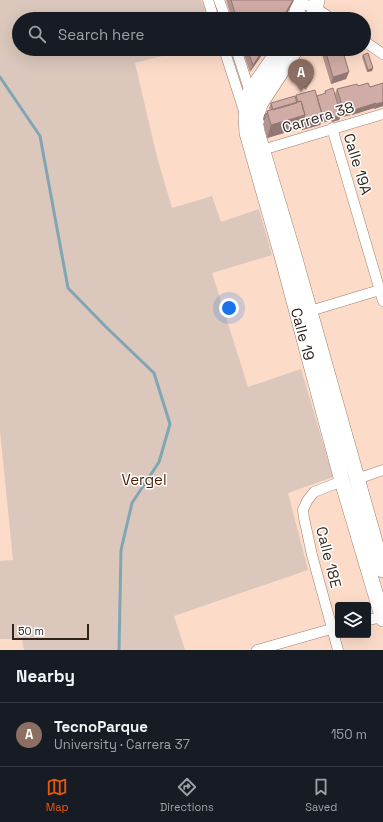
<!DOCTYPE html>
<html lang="en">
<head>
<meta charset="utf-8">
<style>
  body { margin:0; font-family:"Space Grotesk",sans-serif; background:#20242c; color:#f1f3f6 }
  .controls { position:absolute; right:12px; bottom:12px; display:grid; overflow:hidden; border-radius:4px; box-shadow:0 4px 16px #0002 }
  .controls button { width:36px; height:36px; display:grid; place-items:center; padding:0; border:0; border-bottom:1px solid #363941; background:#171b24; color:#f1f3f6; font:20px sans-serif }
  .scale { position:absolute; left:12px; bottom:10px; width:77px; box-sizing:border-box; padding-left:4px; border:2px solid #30241d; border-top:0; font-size:11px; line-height:14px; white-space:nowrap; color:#30241d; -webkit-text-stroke:3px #fff; paint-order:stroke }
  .you { position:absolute; left:229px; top:308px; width:14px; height:14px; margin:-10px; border:3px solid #fff; border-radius:50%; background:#1a73e8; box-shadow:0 0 0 6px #1a73e833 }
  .badge { display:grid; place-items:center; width:26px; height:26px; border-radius:50%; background:#ea580c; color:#fff; font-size:13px; font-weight:700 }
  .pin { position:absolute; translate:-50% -33px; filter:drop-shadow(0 1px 2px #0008) }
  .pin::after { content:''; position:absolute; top:21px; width:14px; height:12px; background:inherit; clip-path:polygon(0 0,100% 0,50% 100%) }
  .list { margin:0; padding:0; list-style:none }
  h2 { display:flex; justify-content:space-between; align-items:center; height:52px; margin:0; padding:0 16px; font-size:17px }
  h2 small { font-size:13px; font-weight:400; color:#9ea1a6 }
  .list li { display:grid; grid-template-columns:26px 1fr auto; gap:12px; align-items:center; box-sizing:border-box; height:64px; padding:0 16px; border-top:1px solid #363941 }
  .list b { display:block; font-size:15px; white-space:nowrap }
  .list p { margin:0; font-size:13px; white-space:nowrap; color:#9ea1a6 }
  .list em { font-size:13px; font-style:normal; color:#9ea1a6 }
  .icon { flex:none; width:22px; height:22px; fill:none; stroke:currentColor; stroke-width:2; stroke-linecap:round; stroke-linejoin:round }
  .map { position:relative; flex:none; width:383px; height:650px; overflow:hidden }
  .search { position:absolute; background:#171b24; box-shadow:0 4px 16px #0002; left:12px; right:12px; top:12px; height:44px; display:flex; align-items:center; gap:10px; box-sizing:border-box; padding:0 14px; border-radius:22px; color:#9ea1a6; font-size:15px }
  .sheet { height:116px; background:#171b24 }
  nav { display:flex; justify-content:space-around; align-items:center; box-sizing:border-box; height:56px; border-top:1px solid #363941; background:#171b24; font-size:11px; color:#9ea1a6 }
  nav a { display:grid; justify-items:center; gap:2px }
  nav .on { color:#ea580c }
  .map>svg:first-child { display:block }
  .green { fill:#dbc7bc }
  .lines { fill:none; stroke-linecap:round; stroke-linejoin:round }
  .stream { stroke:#81a6b3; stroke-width:3 }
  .minor-casing { stroke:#9d806f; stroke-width:11 }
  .secondary-casing { stroke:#9d806f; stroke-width:16 }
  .minor { stroke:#fff; stroke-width:10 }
  .secondary { stroke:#fff; stroke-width:15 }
  .wall { fill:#b4948f }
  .shaded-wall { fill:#927874 }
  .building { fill:#d1aca6; stroke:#927874 }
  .labels { text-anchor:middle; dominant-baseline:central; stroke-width:3; stroke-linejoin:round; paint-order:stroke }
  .street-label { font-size:15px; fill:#30241d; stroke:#fff }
  .park-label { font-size:15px; fill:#471d01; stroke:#fff }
</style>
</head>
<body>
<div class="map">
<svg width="383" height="650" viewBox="0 0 383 650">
  <rect width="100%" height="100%" fill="#fcdbc9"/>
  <path class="green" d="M0,0H201L209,19H19V49H189L135,63L157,157L172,208L212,196L221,222L259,209L272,255L212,273L248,387L301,369L333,477L288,493L308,570L174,616L185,650H24L22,639H0V561L13,560L0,431Z"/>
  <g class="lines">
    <path class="stream" d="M0,77L40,136L68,288L106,327L154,373L170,424L159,462L132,503L121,550L119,650"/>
    <g class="minor-casing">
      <path id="minor" d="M208,0L214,19
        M219,0L226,19
        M300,3L316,8L332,19
        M364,41L383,54
        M224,49L245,114
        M236,49L250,92
        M332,128L383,301
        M262,150L383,114
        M310,311L383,289
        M357,479L383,470
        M368,620L382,617
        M257,650L338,627
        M338,650L312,555L304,518L303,510L307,501L314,492L342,481"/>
    </g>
    <g class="secondary-casing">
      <path id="secondary" d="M295,19L300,0
        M313,19L317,0
        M280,49L250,92L246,116L247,133L282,256L342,481L383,619
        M296,49L260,104L257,114V132L293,252L383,570"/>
    </g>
    <use href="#minor" class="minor"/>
    <use href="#secondary" class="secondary"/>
  </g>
  <path class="wall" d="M226,0H294L284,19H232Z
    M242,49H266L250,72Z
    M322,49H342L349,72L346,79L331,84L321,51Z
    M363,55L373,68L372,71L367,72L362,57Z
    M312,80L306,90L297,84L298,81Z
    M383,83V106L374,109V108L352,115V113L351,115L342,117L335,94L337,89L358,86L370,87Z
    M325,91L341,115L339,120L332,122L331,120L322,123L321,122L320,125L302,130L301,128L267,138L263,124L264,122L263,119L265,114L267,113V111H270L269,108L271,103L295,98L296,95L317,96L324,94Z"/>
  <path class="shaded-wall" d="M293,0H294L284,19H282Z
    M264,49H266L250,72L253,65Z
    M373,68L372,71L367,72L368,70Z
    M349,72L346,79L331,84L333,77Z
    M383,102V106L374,109L376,104Z
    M376,103L374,108L352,115L354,110Z
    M353,110L351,115L342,117L344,112Z
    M305,115L301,128L267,138L271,125Z
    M333,115L331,120L322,123L323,118Z
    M341,115L339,120L332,122L334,117Z
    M323,118L320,125L302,130L304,123Z"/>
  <path class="building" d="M231,0H293L282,19H237Z
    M247,49H264L253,65Z
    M325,49H342L349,72L333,77Z
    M368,53L373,68L368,70L363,55Z
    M305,72L313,77L306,87L298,81Z
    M368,83L370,87L383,83V102L376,104V103L354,110L352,106L353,110L344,112L337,89L357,84L358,86Z
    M333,88L341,115L334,117L333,115L323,118L317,96L326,93L325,91Z
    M315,90L323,118L304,123L303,120L305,115L301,101L298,102L296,95Z
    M295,96L297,103L273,110L271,103Z
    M301,101L305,115L271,125L267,111Z
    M267,113L264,120V117L265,114Z"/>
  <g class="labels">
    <g class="street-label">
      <text transform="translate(318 117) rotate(-17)">Carrera 38</text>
      <text transform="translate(358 164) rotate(73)">Calle 19A</text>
      <text transform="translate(303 334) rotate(75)">Calle 19</text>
      <text transform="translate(329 557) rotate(76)">Calle 18E</text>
    </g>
    <g class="park-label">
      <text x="144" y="479">Vergel</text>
    </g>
  </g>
</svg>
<div class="controls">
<button><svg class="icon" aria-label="layers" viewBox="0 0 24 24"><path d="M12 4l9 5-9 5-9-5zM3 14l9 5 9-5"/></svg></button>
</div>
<div class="scale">50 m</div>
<div class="you"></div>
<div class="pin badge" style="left:301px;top:92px;background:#8d6e63">A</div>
<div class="search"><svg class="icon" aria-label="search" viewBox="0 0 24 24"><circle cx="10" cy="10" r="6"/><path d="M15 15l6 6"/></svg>Search here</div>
</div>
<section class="sheet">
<h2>Nearby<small></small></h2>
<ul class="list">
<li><span class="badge" style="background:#8d6e63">A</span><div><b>TecnoParque</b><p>University · Carrera 37</p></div><em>150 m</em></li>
</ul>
</section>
<nav>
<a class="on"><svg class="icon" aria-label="map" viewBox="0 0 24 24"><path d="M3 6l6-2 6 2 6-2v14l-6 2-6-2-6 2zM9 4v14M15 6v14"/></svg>Map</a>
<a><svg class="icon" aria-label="directions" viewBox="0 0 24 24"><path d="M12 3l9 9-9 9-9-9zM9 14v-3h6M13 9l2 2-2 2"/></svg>Directions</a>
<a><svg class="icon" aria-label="saved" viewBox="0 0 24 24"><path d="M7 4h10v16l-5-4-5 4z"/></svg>Saved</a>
</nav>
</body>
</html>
